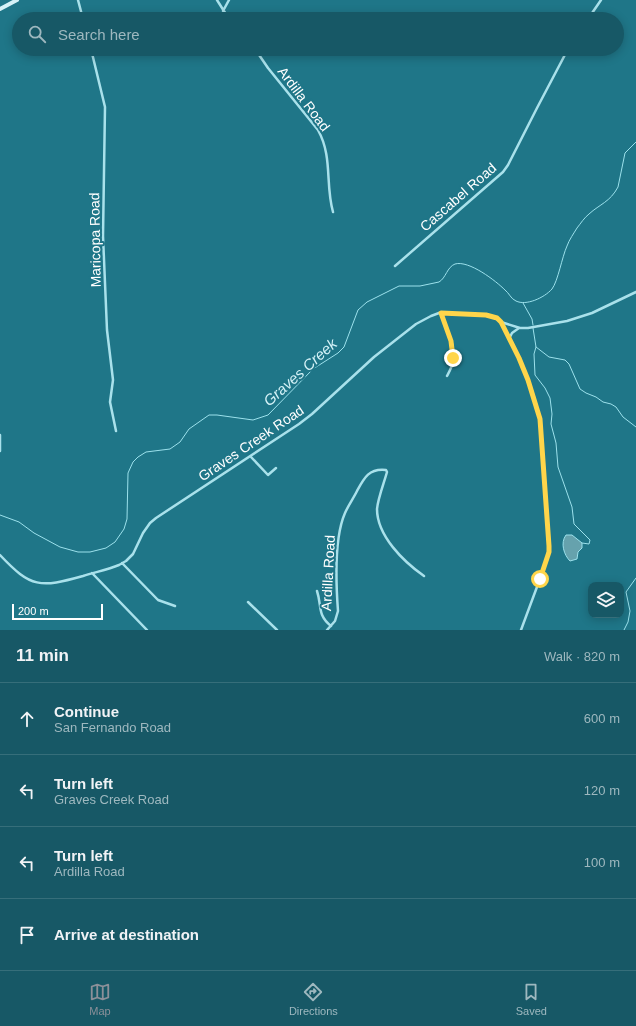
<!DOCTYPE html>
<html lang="en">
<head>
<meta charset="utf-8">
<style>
  body { margin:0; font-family:Helvetica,sans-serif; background:#205e6c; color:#f1f3f6 }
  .controls { position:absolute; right:12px; bottom:12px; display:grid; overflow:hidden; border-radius:8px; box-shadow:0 2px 10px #0003 }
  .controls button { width:36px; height:36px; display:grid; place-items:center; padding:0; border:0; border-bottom:1px solid #366e7a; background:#175866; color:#f1f3f6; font:20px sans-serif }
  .scale { position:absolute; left:12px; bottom:10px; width:91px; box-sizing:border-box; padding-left:4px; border:2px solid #fff; border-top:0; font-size:11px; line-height:14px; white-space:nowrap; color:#fff; -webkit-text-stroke:3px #1f7688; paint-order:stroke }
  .stop { position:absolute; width:12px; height:12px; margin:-9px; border:3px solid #ffd54a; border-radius:50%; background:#fff }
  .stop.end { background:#ffd54a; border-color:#fff; box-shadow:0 1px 4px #0008 }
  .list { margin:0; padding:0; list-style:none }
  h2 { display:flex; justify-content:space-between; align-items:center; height:52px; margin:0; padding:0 16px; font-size:17px }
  h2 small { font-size:13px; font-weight:400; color:#9eb8bf }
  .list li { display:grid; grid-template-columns:26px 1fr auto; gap:12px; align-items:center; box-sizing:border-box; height:72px; padding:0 16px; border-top:1px solid #366e7a }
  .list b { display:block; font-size:15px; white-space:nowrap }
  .list p { margin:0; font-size:13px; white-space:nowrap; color:#9eb8bf }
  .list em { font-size:13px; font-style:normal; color:#9eb8bf }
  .icon { flex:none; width:22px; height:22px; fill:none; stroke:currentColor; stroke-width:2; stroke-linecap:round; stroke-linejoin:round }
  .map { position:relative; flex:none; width:636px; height:630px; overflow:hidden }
  .search { position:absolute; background:#175866; box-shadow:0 2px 10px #0003; left:12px; right:12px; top:12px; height:44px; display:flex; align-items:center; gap:10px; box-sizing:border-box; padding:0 14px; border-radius:22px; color:#9eb8bf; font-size:15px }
  .sheet { height:340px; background:#175866 }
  nav { display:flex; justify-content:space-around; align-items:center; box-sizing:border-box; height:56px; border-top:1px solid #366e7a; background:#175866; font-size:11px; color:#9eb8bf }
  nav a { display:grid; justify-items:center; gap:2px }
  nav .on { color:#8c9099 }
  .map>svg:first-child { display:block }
  .water { fill:#66a2ad; stroke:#9ce1ec }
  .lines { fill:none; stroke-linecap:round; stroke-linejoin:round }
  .stream { stroke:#9ce1ec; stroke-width:1 }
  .street { stroke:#a9e1eb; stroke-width:2.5 }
  .secondary { stroke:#d5f2f8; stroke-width:4 }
  .route { stroke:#ffd54a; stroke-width:5 }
  .labels { text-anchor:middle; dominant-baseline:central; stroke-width:4; stroke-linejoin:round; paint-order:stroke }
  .street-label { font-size:14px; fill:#fff; stroke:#1f7688 }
  .water-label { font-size:15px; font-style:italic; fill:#d6f3f8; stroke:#1f7688 }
</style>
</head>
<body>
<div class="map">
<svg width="636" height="630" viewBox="0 0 636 630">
  <rect width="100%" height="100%" fill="#1f7688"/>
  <path class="water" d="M566,535H572L582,543V548L578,552L577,559L570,561C564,555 560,543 566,535Z"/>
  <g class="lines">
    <path class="stream" d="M523,303L532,319L533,325
      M533,328L536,347L534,354L535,375L545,388L550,398L552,414L551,424L556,443L558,467L572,507L574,524L590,540L589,544L582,543
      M536,347L549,357L565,360L569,364L580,389L586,393L596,397L603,402L611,404L616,407L623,417L636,427
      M0,515L19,522L34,533L60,547L78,552H90L106,548L115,542L124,529L127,519L128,473L133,462L138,457L146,452L170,449L180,442L189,429L209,415H217L253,420L268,415L313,369L338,353L344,347L358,310L367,302L399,286H420L439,282C446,278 447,267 455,264C469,260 496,281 505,290C509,293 511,299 516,301C526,306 544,298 552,289C558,281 562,257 567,246C569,240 574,233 577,228C581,223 584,218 589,214C600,204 610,202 618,187L625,153L636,142
      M624,630L628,622L630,611L626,592L636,578"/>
    <path class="street" d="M78,0L83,19
      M217,0L229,19
      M223,11L229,0
      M588,19L601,0
      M91,49L105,107L103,236L107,330L113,380L110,402L116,431
      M255,49L268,68L318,130C333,157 325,184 333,212
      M395,266L503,172L508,165L537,108L568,49
      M441,313C446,328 456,346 453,362C452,367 449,372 447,376
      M501,322C518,352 532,385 540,419L549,546L547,560L521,630
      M510,337L512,333L519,328
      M0,435V451
      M251,457L268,475L276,468
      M0,555C31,588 40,588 83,576C95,572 107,570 119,565L126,561L133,554L143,533L150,523L156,518L299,424L312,414L374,357L416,324L431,316L439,313H448L486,315L494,317L501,322L520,328H528L567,321L592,313L636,292
      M122,563L158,600L175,606
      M92,573L147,630
      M317,591C322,606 317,615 331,626
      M248,602L277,630
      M327,630L335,621L338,611C336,584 334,538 345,513C348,506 353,499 357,491C364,478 369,468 386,470L387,472C384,483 378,498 377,509C377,536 404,562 424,576"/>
    <path class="secondary" d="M0,9L17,0"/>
  </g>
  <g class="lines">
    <path class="route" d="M453,358L451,341L441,313L486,315L497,318L501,322L519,358L528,380L540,419L549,546V552L540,579"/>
  </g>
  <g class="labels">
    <g class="street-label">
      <text transform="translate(304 99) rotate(53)">Ardilla Road</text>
      <text transform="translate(458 197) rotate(-41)">Cascabel Road</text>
      <text transform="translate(95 240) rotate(-91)">Maricopa Road</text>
      <text transform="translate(251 443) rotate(-34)">Graves Creek Road</text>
      <text transform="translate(328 573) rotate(-87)">Ardilla Road</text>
    </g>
    <g class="water-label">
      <text transform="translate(300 372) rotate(-42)">Graves Creek</text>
    </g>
  </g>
</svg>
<div class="controls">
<button><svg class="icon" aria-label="layers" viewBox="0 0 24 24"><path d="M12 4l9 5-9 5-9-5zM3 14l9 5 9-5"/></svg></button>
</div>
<div class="scale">200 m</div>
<div class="stop" style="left:540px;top:579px"></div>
<div class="stop end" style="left:453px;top:358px"></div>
<div class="search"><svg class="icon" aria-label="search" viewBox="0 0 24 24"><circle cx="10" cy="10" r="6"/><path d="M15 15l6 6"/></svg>Search here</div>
</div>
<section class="sheet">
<h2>11 min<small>Walk · 820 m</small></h2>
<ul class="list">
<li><svg class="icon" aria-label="ahead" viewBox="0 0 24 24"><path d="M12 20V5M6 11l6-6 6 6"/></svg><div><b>Continue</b><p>San Fernando Road</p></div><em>600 m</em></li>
<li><svg class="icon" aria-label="left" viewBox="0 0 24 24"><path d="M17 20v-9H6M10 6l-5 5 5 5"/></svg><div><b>Turn left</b><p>Graves Creek Road</p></div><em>120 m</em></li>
<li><svg class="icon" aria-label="left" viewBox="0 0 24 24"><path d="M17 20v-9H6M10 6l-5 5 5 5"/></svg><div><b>Turn left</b><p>Ardilla Road</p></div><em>100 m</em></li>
<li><svg class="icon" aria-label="arrive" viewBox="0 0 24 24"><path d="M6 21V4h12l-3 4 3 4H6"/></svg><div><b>Arrive at destination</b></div></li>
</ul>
</section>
<nav>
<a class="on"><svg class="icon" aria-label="map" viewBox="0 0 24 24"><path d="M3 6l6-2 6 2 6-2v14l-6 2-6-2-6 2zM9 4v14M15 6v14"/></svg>Map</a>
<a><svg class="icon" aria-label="directions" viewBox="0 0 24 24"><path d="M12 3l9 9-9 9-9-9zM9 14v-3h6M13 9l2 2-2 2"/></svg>Directions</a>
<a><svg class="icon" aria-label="saved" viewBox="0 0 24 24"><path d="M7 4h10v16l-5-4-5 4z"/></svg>Saved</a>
</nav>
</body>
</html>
